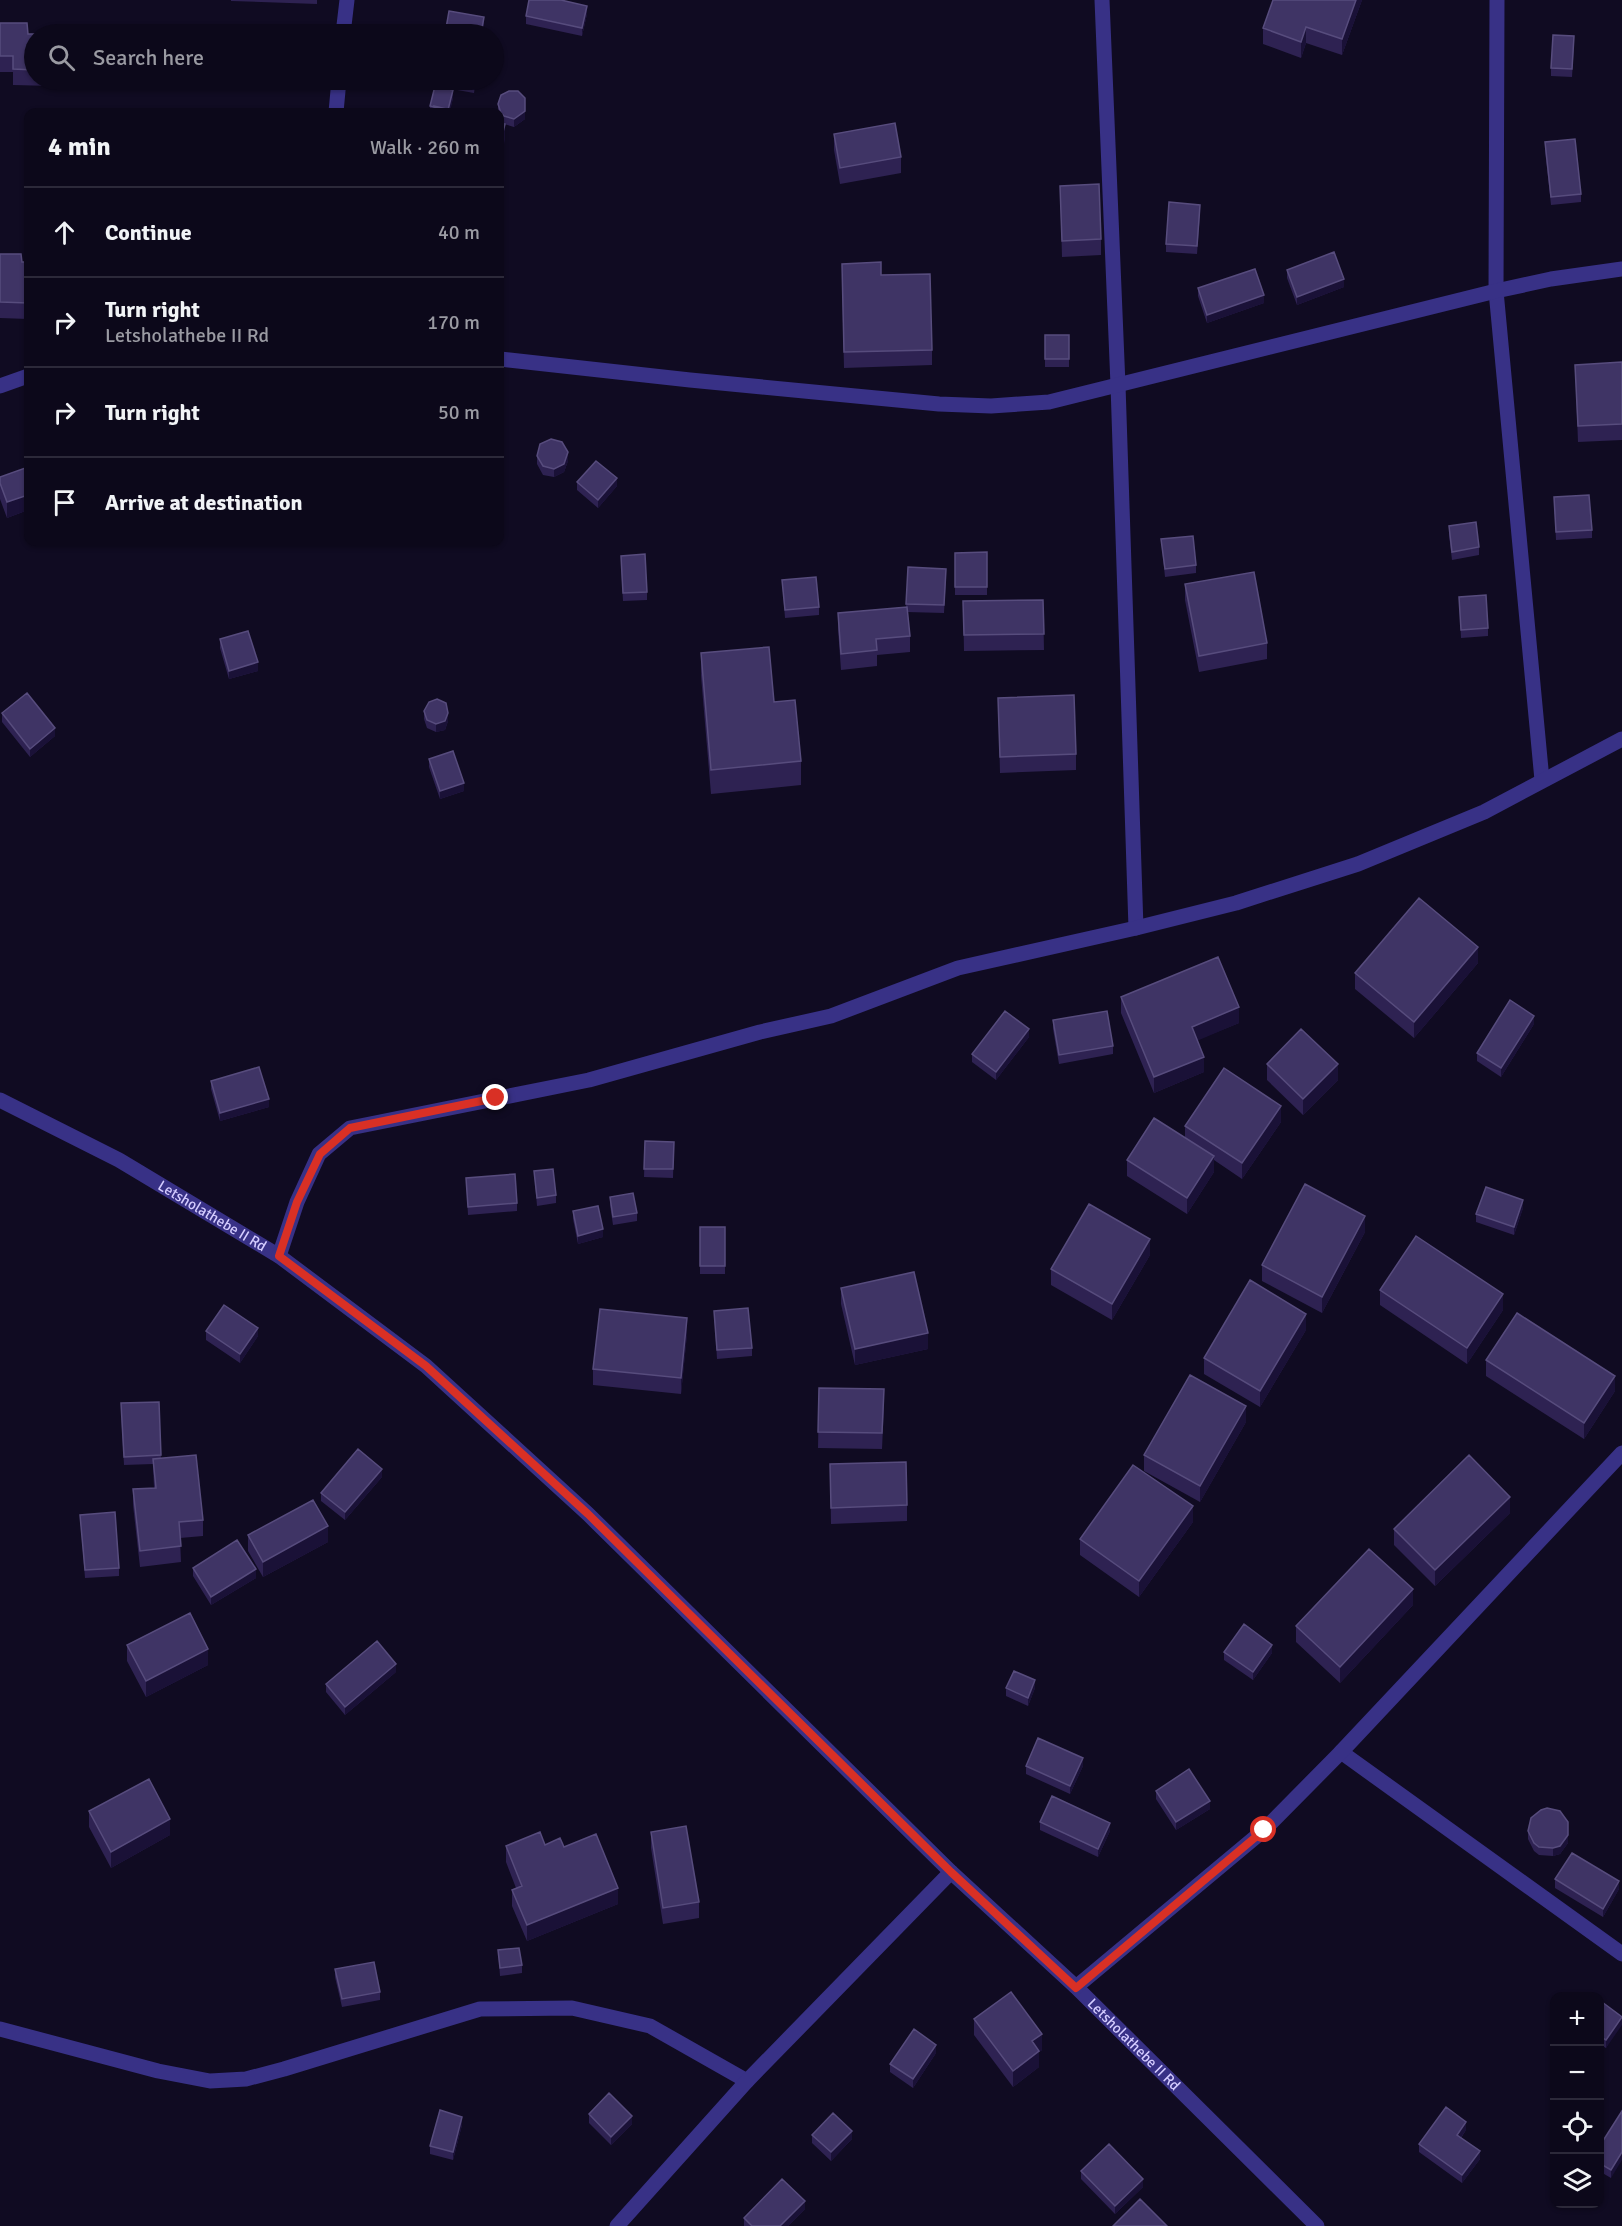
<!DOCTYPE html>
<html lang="en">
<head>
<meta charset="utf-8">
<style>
  body { margin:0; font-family:Signika,sans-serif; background:#1a1627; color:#f1f3f6 }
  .controls { position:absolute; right:18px; bottom:18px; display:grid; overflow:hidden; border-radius:12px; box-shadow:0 2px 4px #0004 }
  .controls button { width:54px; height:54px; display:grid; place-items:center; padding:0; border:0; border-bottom:2px solid #2c2939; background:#0c081a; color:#f1f3f6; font:30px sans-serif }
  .stop { position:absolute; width:18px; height:18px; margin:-14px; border:4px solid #d93025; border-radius:50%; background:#fff }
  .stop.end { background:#d93025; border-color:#fff; box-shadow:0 2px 6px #0008 }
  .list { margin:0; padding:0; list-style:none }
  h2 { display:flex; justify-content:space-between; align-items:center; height:78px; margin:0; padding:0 24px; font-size:26px }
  h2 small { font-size:20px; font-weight:400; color:#9a9aa2 }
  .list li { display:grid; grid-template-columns:39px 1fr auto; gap:18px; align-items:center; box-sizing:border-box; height:90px; padding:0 24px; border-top:2px solid #2c2939 }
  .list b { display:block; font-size:22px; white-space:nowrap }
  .list p { margin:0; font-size:20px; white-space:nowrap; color:#9a9aa2 }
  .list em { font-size:20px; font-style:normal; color:#9a9aa2 }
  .icon { flex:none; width:33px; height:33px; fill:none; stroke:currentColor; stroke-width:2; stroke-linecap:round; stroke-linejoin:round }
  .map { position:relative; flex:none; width:1622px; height:2226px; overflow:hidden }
  .search { position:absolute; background:#0c081a; box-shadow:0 2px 4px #0004; left:24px; top:24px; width:480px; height:66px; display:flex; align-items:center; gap:15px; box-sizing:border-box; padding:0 21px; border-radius:33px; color:#9a9aa2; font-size:22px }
  .panel { position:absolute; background:#0c081a; box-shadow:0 2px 4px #0004; left:24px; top:108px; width:480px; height:438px; border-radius:12px }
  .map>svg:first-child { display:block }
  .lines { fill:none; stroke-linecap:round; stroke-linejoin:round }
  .minor { stroke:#383186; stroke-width:15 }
  .wall { fill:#2e2252 }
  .shaded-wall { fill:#1a1137 }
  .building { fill:#3f3465; stroke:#574c7d; stroke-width:1.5 }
  .route { stroke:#d93025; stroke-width:8 }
  .labels { text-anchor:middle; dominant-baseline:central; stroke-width:4.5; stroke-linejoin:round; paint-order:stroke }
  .street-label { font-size:15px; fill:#d4ccff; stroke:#100b22 }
</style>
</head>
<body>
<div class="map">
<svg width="1622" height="2226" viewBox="0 0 1622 2226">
  <rect width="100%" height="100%" fill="#100b22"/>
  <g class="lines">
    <g class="minor">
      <path d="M1102,0L1118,385L1136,928"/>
      <path d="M1497,0L1496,291L1542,780"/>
      <path d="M343,34L347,0"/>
      <path d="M336,112L339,80"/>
      <path d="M500,359L690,380L939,404L991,406L1049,402L1496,291L1551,279L1622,269"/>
      <path d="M0,386L28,376"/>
      <path id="s1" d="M0,1100L119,1160L279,1256L426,1366L588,1514L951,1872L1076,1987L1317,2226"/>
      <path d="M279,1256L297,1202L319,1154L350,1128L589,1080L760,1032L831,1016L958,968L1136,928L1236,903L1358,864L1484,812L1622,739"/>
      <path d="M1341,1752L1622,1954"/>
      <path d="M1076,1987L1264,1830L1341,1752L1622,1453"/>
      <path d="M0,2029L158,2071L210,2081L246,2079L284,2069L480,2009L572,2008L650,2026L747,2081"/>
      <path d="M617,2226L747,2081L951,1872"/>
    </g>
  </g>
  <path class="wall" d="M231,0H317V4L231,1Z
    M1273,0H1362L1342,55L1306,43L1301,58L1263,44V28Z
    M587,14L582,36L526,24V16Z
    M0,23L28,34H34V80H53V86L13,85V72H0Z
    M1574,44L1572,77L1551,76V68Z
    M439,80H476L474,93L446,88L453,98L450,110L459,112H430V106L439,87Z
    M498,104L525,119L514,127L504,124L501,121L500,117V112H498Z
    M834,134L901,157V173L840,184L834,150Z
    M1545,142L1581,194V202L1551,205L1545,150Z
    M1060,186L1101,239V255L1062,257Z
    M1200,213L1197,254L1166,252V244Z
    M0,254L22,262H28V319L0,318Z
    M1287,270L1344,287L1297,305L1287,278Z
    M842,280L932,350V365L844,368Z
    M1198,288L1264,303L1207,323L1198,296Z
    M1045,335H1069V367H1045Z
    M1622,362V440L1578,442L1575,365Z
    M537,456L568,461L564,472L554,477L543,475L537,464Z
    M28,467V510L7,518L0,499V477Z
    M577,482L617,486L598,508L577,490Z
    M1554,497L1592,530V538L1556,540Z
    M1449,526L1479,547V555L1452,560L1449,535Z
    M1161,539L1196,565V573L1165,577Z
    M987,552V595H955V553Z
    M621,564L647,592V600L623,601Z
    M908,567L946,577L944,613L907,612L910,636V652L877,655V666L841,670L838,629V613L906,607Z
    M782,580L819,607V615L785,618Z
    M1185,584L1267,643V659L1199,672L1185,600Z
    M1459,597L1488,628V636L1461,638Z
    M1043,600L1044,650L964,651L963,601Z
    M220,639L258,671L229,679L220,648Z
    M701,653L774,702L801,761V785L711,794L701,676Z
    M998,698L1076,754V770L1000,773Z
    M424,711L448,721L445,730L436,732L427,728L424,719Z
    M2,713L55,736L30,757L2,722Z
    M429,759L464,791L440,799L429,767Z
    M1478,963L1414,1038L1355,989V973Z
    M1121,997L1239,1023L1197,1040L1204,1072L1154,1093L1121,1013Z
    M1053,1020L1113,1046V1054L1059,1064L1053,1029Z
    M1534,1024L1501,1077L1477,1061V1053Z
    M1029,1037L996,1080L972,1062V1054Z
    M1267,1064L1338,1080L1303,1115L1267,1080Z
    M211,1081L269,1107L220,1121L211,1089Z
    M1281,1122L1242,1179L1214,1160V1172L1187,1214L1127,1176V1160L1185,1138V1126Z
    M645,1141L674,1142L673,1178L644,1177Z
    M534,1171L556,1195V1203L537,1206Z
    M466,1178L517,1203V1211L468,1215Z
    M610,1197L637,1213V1221L613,1225L610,1205Z
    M1523,1208L1514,1235L1476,1222V1214Z
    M573,1211L603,1237L578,1244L573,1219Z
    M700,1227H725V1274H700Z
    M1365,1232L1322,1313L1262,1281V1265Z
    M1150,1255L1112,1320L1051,1285V1269Z
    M841,1288L928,1349L855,1365L841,1304Z
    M1380,1290L1503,1310L1467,1364L1380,1305Z
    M714,1311L752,1348V1356L717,1359Z
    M1306,1330L1260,1407L1204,1374V1358Z
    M206,1331L258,1336L240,1363L206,1340Z
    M687,1334L681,1394L593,1385V1369Z
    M1486,1360L1615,1391L1584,1439L1486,1376Z
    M819,1388L884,1405L882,1449L818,1448Z
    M159,1402L161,1458L203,1520V1536L180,1538L181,1562L140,1567L133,1505V1489L154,1488L153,1464L124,1465L121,1411Z
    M1246,1422L1200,1502L1144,1471V1455Z
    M830,1465L907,1505V1521L831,1524Z
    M382,1477L345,1520L321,1501V1493Z
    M1510,1513L1435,1586L1394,1545V1529Z
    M80,1515L119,1568V1576L85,1578Z
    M1193,1522L1139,1597L1080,1555V1539Z
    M248,1535L328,1542L263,1577L248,1551Z
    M193,1568L256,1578L211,1605L193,1576Z
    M1413,1605L1340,1683L1296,1642V1626Z
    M127,1645L208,1665L146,1697L127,1661Z
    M1224,1652L1272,1653L1253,1680L1224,1660Z
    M396,1672L345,1715L326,1692V1684Z
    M1006,1688H1035L1028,1706L1006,1696Z
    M1026,1766H1083L1070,1794L1026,1774Z
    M1156,1791L1210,1809L1176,1830L1156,1799Z
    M89,1811L170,1835L111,1868L89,1827Z
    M1040,1822L1110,1831L1098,1857L1040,1830Z
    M1528,1831L1568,1843L1560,1854L1553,1856L1539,1855L1534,1851L1528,1839Z
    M651,1832L699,1902V1918L663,1924L651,1848Z
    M545,1845L618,1904L527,1941L512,1906V1890L516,1888L506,1862V1846Z
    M1555,1879L1619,1889L1603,1917L1555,1888Z
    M498,1950L522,1965V1973L500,1976Z
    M335,1969L380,1992V2000L342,2007L335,1977Z
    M1599,2006L1622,2017L1606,2048L1599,2044Z
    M974,2019L1042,2050L1039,2052V2067L1013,2087L974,2035Z
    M936,2053L913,2088L890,2072V2064Z
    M1622,2111L1611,2178L1599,2171V2147Z
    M589,2114L632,2124L611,2145L589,2123Z
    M462,2125L453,2160L430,2154V2146Z
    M1466,2130L1461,2138L1480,2159L1462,2183L1419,2152V2144Z
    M812,2135L852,2139L831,2161L812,2143Z
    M1081,2171L1143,2187L1115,2214L1081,2179Z
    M805,2209L788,2226H744V2218Z"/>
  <path class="shaded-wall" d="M1356,0H1362L1342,55V39Z
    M587,6V14L582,36V28Z
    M484,17V34H481Z
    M1306,27V43L1301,58V42Z
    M474,80H476L474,93Z
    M453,90V98L450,112H448Z
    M525,111V119L514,127V119Z
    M505,124V140L500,160V144Z
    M1344,279V287L1297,305V297Z
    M1264,295V303L1207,323V315Z
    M568,452V461L564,472L554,477V469Z
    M617,478V486L598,508V500Z
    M28,495V510L7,518V502Z
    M258,662V671L229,679V671Z
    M448,713V721L445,730L436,732V724Z
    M55,728V736L30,757V749Z
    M464,783V791L440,799V791Z
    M1478,947V963L1414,1038V1022Z
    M1239,1007V1023L1192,1043V1027Z
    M1534,1016V1024L1501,1077V1068Z
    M1029,1029V1037L996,1080V1072Z
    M1204,1057V1072L1154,1093V1077Z
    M1338,1064V1080L1303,1115V1099Z
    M269,1099V1107L220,1121V1113Z
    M1281,1106V1122L1242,1179V1163Z
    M1214,1156V1172L1187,1214V1198Z
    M1523,1200V1208L1514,1235V1227Z
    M1365,1216V1232L1322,1313V1297Z
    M603,1229V1237L578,1244V1236Z
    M1150,1239V1255L1112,1320V1304Z
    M1503,1294V1310L1467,1364V1348Z
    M1306,1314V1330L1260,1407V1391Z
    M687,1318V1334L681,1394V1378Z
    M258,1328V1336L240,1363V1354Z
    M928,1333V1349L855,1365V1349Z
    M1615,1376V1391L1584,1439V1423Z
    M1246,1406V1422L1200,1502V1486Z
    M382,1469V1477L345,1520V1512Z
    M1510,1497V1513L1435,1586V1570Z
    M1193,1506V1522L1139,1597V1581Z
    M328,1526V1542L263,1577V1562Z
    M256,1569V1578L211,1605V1597Z
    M1413,1589V1605L1340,1683V1667Z
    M1272,1645V1653L1253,1680V1672Z
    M208,1649V1665L146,1697V1681Z
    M396,1664V1672L345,1715V1707Z
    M1035,1680V1688L1028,1706V1698Z
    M1083,1758V1766L1070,1794V1786Z
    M1210,1801V1809L1176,1830V1822Z
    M170,1819V1835L111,1868V1852Z
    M1568,1822V1843L1560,1854L1553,1856V1848Z
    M1110,1823V1831L1098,1857V1849Z
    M1619,1881V1889L1603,1917V1909Z
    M618,1888V1904L527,1941V1925Z
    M1622,2017V2025L1606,2048V2040Z
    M1042,2034V2050L1039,2052V2067L1013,2087V2071L1032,2041Z
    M936,2045V2053L913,2088V2079Z
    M632,2116V2124L611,2145V2137Z
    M462,2117V2125L453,2160V2152Z
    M1466,2122V2130L1457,2143V2135Z
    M852,2131V2139L831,2161V2152Z
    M1480,2151V2159L1462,2183V2175Z
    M1622,2152V2160L1611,2178V2170Z
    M1143,2179V2187L1115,2214V2206Z
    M805,2201V2209L788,2226H780Z"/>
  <path class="building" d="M529,0H561L587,6L582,28L526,16Z
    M1273,0H1356L1342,39L1306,27L1301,42L1263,28Z
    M449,11L484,17L481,34H445Z
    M0,23H27L28,34H53H34V70L13,69V56H0Z
    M1553,35L1574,36L1572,69L1551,68Z
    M435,86L453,90L448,110L434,106V107L430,106Z
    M509,91H518L525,98V111L514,119L504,116L501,113L498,104L501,95Z
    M434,106L459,112H432Z
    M500,123L505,124L500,144Z
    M895,123L901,157L840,168L834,134Z
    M1575,139L1581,194L1551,197L1545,142Z
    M1099,184L1101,239L1062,241L1060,186Z
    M1169,202L1200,205L1197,246L1166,244Z
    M1334,252L1344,279L1297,297L1287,270Z
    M0,254H21L22,262H28V303L0,302Z
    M881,262V275L930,274L932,350L844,352L842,264Z
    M1255,269L1264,295L1207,315L1198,288Z
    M1045,335H1069V359H1045Z
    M1622,362V424L1578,426L1575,365Z
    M551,439L562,442L568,452L564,464L554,469L543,466L537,456L540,444Z
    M596,461L617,478L598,500L577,482Z
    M28,467V495L7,502L0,483V477Z
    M1589,495L1592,530L1556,532L1554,497Z
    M1476,522L1479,547L1452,552L1449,526Z
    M1193,536L1196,565L1165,569L1161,539Z
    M987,552V587H955V553Z
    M645,554L647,592L623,593L621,556Z
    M908,567L946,569L944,605L906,604Z
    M1254,572L1267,643L1199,656L1185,584Z
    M816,577L819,607L785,610L782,580Z
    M1486,595L1488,628L1461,630L1459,597Z
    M1043,600L1044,634L964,635L963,601Z
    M907,607L910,636L876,639L877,650L841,654L838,613Z
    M248,631L258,662L229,671L220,639Z
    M769,647L774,702L795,700L801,761L711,770L701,653Z
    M27,693L55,728L30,749L2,713Z
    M1074,695L1076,754L1000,757L998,698Z
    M437,699L446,703L448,713L445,721L436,724L427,720L424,711L429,702Z
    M453,751L464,783L440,791L429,759Z
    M1419,898L1478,947L1414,1022L1355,973Z
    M1218,957L1239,1007L1192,1027L1204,1057L1154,1077L1121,997Z
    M1510,1000L1534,1016L1501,1068L1477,1053Z
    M1005,1011L1029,1029L996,1072L972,1054Z
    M1107,1011L1113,1046L1059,1055L1053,1020Z
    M1301,1029L1338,1064L1303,1099L1267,1064Z
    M259,1067L269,1099L220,1113L211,1081Z
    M1224,1068L1281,1106L1242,1163L1185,1126Z
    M1154,1118L1214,1156L1187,1198L1127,1160Z
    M645,1141L674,1142L673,1169H644Z
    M553,1169L556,1195L537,1198L534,1171Z
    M515,1174L517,1203L468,1207L466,1178Z
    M1305,1184L1365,1216L1322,1297L1262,1265Z
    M1486,1187L1523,1200L1514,1227L1476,1214Z
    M633,1193L637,1213L613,1217L610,1197Z
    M1089,1204L1150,1239L1112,1304L1051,1269Z
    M598,1206L603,1229L578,1236L573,1211Z
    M700,1227H725V1266H700Z
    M1416,1236L1503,1294L1467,1348L1380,1290Z
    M914,1272L928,1333L855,1349L841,1288Z
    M1250,1280L1306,1314L1260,1391L1204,1358Z
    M224,1305L258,1328L240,1354L206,1331Z
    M748,1308L752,1348L717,1350L714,1311Z
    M600,1309L687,1318L681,1378L593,1369Z
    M1517,1313L1615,1376L1584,1423L1486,1360Z
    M1190,1375L1246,1406L1200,1486L1144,1455Z
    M819,1388L884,1389L882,1433L818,1432Z
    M159,1402L161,1455L124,1457L121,1403Z
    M358,1449L382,1469L345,1512L321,1493Z
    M196,1455L203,1520L179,1522L181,1546L140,1551L133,1489L156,1488L153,1459Z
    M1469,1455L1510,1497L1435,1570L1394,1529Z
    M906,1462L907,1505L831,1508L830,1464Z
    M1133,1465L1193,1506L1139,1581L1080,1539Z
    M313,1500L328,1526L263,1562L248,1535Z
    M115,1512L119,1568L85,1570L80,1515Z
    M237,1540L256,1569L211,1597L193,1568Z
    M1369,1549L1413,1589L1340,1667L1296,1626Z
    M190,1613L208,1649L146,1681L127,1645Z
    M1244,1624L1272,1645L1253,1672L1224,1652Z
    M377,1641L396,1664L345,1707L326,1684Z
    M1014,1671L1035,1680L1028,1698L1006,1688Z
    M1038,1738L1083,1758L1070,1786L1026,1766Z
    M1189,1769L1210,1801L1176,1822L1156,1791Z
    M149,1779L170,1819L111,1852L89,1811Z
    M1052,1796L1110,1823L1098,1849L1040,1822Z
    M1547,1808L1560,1811L1568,1822V1835L1560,1846L1553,1848L1539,1847L1534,1843L1528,1831L1531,1818L1541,1810Z
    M686,1826L699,1902L663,1908L651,1832Z
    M540,1832L545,1845L560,1838L564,1847L596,1834L618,1888L527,1925L512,1890L522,1886L506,1846Z
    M1572,1853L1619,1881L1603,1909L1555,1879Z
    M519,1948L522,1965L500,1968L498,1950Z
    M374,1962L380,1992L342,1999L335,1969Z
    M1011,1992L1042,2034L1032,2041L1039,2051L1013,2071L974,2019Z
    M1602,2002L1622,2017L1606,2040L1599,2036V2006Z
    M914,2029L936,2045L913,2079L890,2064Z
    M609,2093L632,2116L611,2137L589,2114Z
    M1446,2107L1466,2122L1457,2135L1480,2151L1462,2175L1419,2144Z
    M440,2110L462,2117L453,2152L430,2146Z
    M1622,2111V2152L1611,2170L1599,2163V2147Z
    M833,2113L852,2131L831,2152L812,2135Z
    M1109,2144L1143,2179L1115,2206L1081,2171Z
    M782,2179L805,2201L780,2226H752L744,2218Z
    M1140,2199L1167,2226H1113Z"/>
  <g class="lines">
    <path class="route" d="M496,1098L350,1128L320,1154L297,1202L279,1256L426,1366L588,1514L951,1872L1076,1988L1264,1830"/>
  </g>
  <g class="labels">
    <g class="street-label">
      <text stroke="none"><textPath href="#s1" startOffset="242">Letsholathebe II Rd</textPath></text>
      <text stroke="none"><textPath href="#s1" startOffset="1484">Letsholathebe II Rd</textPath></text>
    </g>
  </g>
</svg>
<div class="controls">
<button>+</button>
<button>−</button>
<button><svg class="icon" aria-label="locate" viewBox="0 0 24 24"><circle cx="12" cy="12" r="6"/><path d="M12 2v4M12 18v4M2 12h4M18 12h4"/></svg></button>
<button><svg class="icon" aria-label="layers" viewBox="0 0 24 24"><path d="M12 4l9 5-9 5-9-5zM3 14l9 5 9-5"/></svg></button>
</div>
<div class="stop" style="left:1264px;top:1830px"></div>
<div class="stop end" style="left:496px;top:1098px"></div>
<div class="search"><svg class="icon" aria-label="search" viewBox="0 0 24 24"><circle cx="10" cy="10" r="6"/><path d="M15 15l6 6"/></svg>Search here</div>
<section class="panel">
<h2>4 min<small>Walk · 260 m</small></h2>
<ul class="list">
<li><svg class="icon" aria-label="ahead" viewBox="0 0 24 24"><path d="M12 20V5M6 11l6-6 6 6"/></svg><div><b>Continue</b></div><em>40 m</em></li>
<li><svg class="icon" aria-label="right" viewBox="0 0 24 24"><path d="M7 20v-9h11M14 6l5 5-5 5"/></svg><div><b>Turn right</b><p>Letsholathebe II Rd</p></div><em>170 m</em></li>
<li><svg class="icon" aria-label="right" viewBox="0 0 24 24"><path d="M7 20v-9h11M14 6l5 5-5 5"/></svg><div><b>Turn right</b></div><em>50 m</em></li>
<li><svg class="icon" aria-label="arrive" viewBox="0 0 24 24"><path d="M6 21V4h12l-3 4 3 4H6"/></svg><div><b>Arrive at destination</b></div></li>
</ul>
</section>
</div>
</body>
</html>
